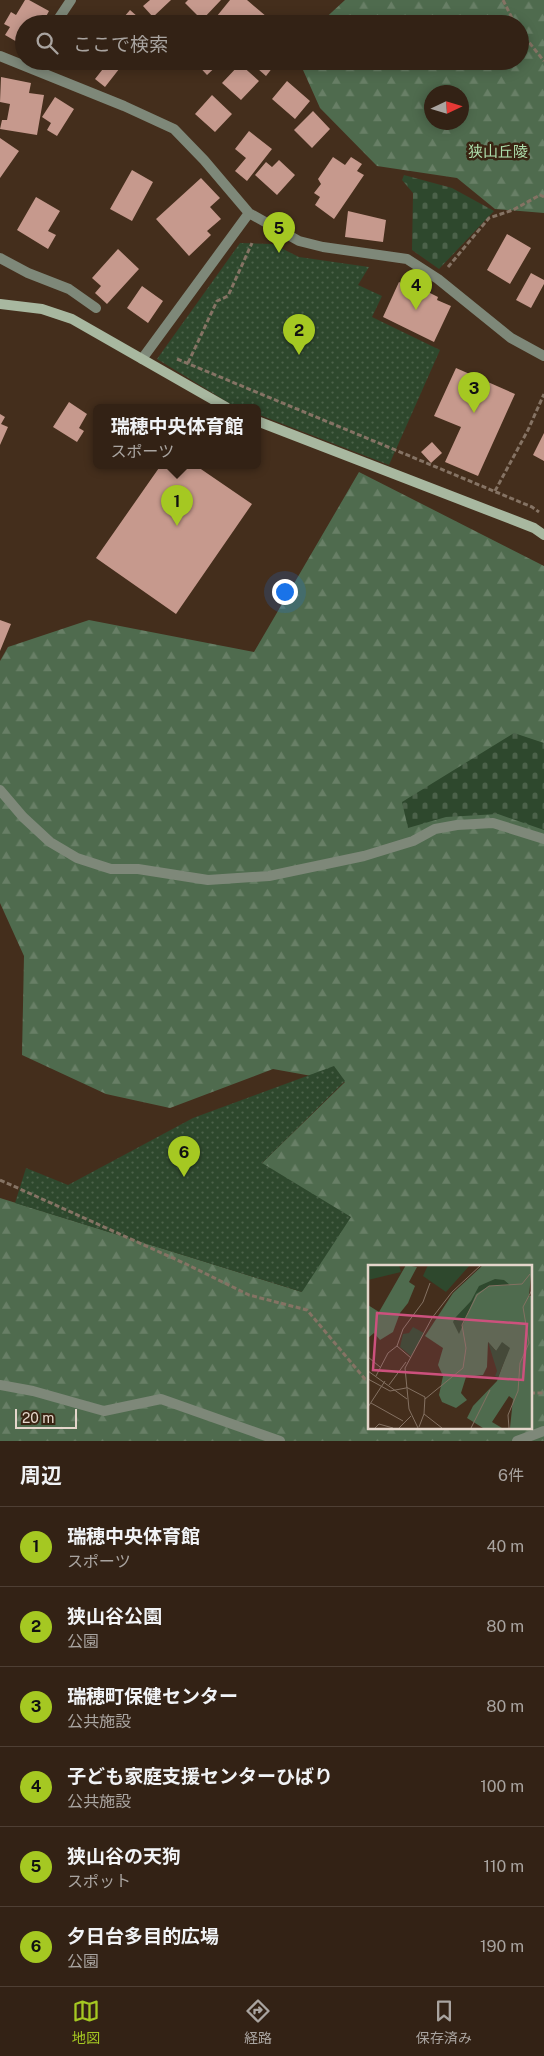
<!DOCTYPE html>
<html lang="ja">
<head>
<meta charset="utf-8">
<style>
  body { margin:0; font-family:"Public Sans","Noto Sans JP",sans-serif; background:#3e2f22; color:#f1f3f6 }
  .compass { position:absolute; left:424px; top:85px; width:45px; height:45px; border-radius:50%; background:#332215; box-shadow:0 2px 12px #0003; rotate:86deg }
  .scale { position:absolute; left:15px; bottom:12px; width:62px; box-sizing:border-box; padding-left:5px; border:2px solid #e4d6cb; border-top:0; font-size:14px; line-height:18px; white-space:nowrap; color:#e4d6cb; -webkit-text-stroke:4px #392412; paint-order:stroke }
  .you { position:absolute; left:284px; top:591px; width:18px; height:18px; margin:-12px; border:4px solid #fff; border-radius:50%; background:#1a73e8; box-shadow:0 0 0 8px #1a73e833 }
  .badge { display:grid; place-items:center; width:32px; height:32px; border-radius:50%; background:#a5c822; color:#111; font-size:16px; font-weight:700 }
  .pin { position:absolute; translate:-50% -41px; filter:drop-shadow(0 1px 2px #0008) }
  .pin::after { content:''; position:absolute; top:26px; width:18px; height:15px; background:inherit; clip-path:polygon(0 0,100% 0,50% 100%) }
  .popup { position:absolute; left:93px; top:404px; width:168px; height:65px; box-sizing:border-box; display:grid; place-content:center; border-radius:8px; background:#332215; filter:drop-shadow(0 1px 4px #0005); font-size:16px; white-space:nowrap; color:#a9a4a0 }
  .popup b { font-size:19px; color:#f1f3f6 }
  .popup::after { content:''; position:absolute; left:50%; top:100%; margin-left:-10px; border:10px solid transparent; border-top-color:#332215 }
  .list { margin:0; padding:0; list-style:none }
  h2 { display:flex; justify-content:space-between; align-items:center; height:65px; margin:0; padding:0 20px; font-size:21px }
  h2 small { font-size:16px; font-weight:400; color:#a9a4a0 }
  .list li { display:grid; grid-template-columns:32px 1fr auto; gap:15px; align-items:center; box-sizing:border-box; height:80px; padding:0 20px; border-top:1px solid #4e3f34 }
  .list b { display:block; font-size:19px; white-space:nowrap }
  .list p { margin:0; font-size:16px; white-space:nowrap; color:#a9a4a0 }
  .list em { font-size:16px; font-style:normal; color:#a9a4a0 }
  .icon { flex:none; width:28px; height:28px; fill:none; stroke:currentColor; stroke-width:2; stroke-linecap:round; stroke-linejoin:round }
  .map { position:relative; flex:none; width:544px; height:1441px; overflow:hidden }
  .search { position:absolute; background:#332215; box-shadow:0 2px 12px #0003; left:15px; right:15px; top:15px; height:55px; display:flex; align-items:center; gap:12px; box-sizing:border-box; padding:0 18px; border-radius:28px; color:#a9a4a0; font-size:19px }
  .sheet { height:545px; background:#332215 }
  nav { display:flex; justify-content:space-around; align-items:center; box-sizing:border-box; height:70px; border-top:1px solid #4e3f34; background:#332215; font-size:14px; color:#a9a4a0 }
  nav a { display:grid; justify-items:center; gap:2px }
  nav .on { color:#a5c822 }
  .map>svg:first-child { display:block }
  .forest { fill:url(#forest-firs); fill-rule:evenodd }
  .cemetery { fill:url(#cemetery-stones) }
  .park { fill:url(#park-dots) }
  .building { fill:#c6998d }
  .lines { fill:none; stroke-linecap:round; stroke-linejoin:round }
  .path { stroke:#857364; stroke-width:3; stroke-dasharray:5 2.5; stroke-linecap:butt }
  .lane { stroke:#7e8879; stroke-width:10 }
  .street { stroke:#7e8879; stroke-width:10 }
  .secondary { stroke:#a8b8a0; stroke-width:10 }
  .labels { text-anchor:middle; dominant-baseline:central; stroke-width:5; stroke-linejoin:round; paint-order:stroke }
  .park-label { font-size:15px; fill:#aedfac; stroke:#392412 }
  .inset-road { fill:none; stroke:#847162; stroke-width:1 }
  .view { fill:#cc517d; fill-opacity:0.15; stroke:#cc517d; stroke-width:2.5 }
  .inset-edge { fill:none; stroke:#e4d6cb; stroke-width:2.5 }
</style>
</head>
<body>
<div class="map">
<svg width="544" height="1441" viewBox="0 0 544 1441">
  <defs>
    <pattern id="forest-firs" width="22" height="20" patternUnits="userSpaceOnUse" patternTransform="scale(1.25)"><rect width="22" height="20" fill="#4f6b4e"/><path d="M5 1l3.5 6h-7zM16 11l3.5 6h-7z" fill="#687f66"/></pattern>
    <pattern id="cemetery-stones" width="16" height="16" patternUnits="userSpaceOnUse" patternTransform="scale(1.25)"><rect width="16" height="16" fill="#2e482d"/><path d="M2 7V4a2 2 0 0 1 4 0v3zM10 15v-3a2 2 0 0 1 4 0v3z" fill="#4c624a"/></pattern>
    <pattern id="park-dots" width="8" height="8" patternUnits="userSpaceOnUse" patternTransform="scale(1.25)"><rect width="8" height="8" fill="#2e482d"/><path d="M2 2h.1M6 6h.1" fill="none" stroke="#4c624a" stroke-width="1.8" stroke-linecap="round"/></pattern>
  </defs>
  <rect width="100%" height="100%" fill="#442e1c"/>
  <path class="forest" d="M345,0H544V213L495,209L457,178L377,166L320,108L299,61H520V24H319ZM432,92H462V122H432Z
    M359,472L544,566V1441H0V1198L302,1292L262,1163L345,1082L273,1069L170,1108L106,1094L22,1055L24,956L0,903V661L8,647L89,620L254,652ZM369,1266H530V1427H369Z"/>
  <path class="cemetery" d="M404,175L452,188L494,211L439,269L412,250L413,193L402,180Z
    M514,733L544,743V830L498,814L446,817L408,828L402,802Z"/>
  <path class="park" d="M240,243L273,244L299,257L369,267L358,285L382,296L372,317L440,350L389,465L257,414V407L234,406L157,359Z
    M334,1066L345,1081L262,1163L351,1217L302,1292L15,1203L26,1168L68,1185L193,1118Z"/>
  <path class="building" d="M25,0H29L49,11L42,24H24V46L5,35L10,27L4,24L11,12L16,15Z
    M150,0H171L153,17L143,6Z
    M188,0H221L202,20L185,3Z
    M230,0H247L267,17L261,24H245L243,22L242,24H225L217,16Z
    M130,10L146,24H118Z
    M47,61H63L59,68Z
    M68,61H90L87,66L84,64L80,70L67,63Z
    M101,61H119L123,64L105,87L95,79L106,65Z
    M194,61H222L207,75Z
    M249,61H287L282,66L277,62L266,76Z
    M240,64L259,81L241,100L222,83Z
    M1,77L31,83L29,93L44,95L37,135L0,129L2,120H7L10,104L0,102Z
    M287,81L310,101L295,119L272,99Z
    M212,95L232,114L215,132L195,114Z
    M55,97L74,109L57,136L47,130L51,123L42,117Z
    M313,111L330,129L312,148L294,130Z
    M249,131L272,149L247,181L235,171L246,158L235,149Z
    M0,138L19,151L0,178Z
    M333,157L345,165L351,157L362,164L357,171L364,175L334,219L315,205L320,197L314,193L321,184L318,179Z
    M279,160L295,175L277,195L255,175L266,162L272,167Z
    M132,170L153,182L132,221L110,209Z
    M201,178L220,198L210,207L221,219L207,231L211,235L189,256L156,219Z
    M36,197L60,211L48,231L56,235L48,249L17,230Z
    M348,211L386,220L383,242L345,237Z
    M507,234L531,248L510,284L487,270Z
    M118,249L139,269L107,304L95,293L101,286L92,278Z
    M531,273L544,280V284L531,308L516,300Z
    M399,282L412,288L414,285L438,297L437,300L451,306L434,342L383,317Z
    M142,286L163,301L148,323L127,308Z
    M456,368L515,394L478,476L445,462L461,427L434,416Z
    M69,402L87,414L79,428L84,431L77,442L53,427Z
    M0,414L5,417L1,424L8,427L0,445Z
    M544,433V461L533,455Z
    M432,442L442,453L431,463L421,452Z
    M161,465H195L252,504L176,614L96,558Z
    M0,620L11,624L0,651Z"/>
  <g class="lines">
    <path class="path" d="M503,0L515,24
      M520,31L544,61
      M448,267L489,218L513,210L540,195L544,197
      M177,359L532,507L539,512
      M188,363L217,301L228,296L252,243
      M495,491L528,430L544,394
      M0,1180L186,1264L249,1295L307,1310L365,1379L369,1380
      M530,1393H544"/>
    <path class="lane" d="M0,790L23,817L50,842L77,858L111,869H138L208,880L269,876L364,856L413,841L435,829L457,825L493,823L544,839
      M0,1385L33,1391L104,1411L161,1399L280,1441
      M517,1441L544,1431"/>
    <path class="street" d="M55,24L71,0
      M0,56L124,106L174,129L204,160L249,213L299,241L323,247L407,259L438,279L511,338L544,356
      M0,258L28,273L69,289L96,308
      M142,359L249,213"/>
    <path class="secondary" d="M0,304L42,309L72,319L226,407
      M257,421L534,528L544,535"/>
  </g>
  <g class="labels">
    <g class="park-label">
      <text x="498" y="151">狭山丘陵</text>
    </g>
  </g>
  <g transform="translate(368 1265)">
    <rect width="164" height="164" fill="#442e1c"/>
    <path d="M0,0H31L33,7L0,15ZM60,0H102L78,27L55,11Z" fill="#2e482d"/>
    <path d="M38,0L49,2L41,17L47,21L40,38L32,48L25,67L12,75L6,68L0,73V40L11,47ZM115,0H164L161,31H164V163H142L145,134L141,131L124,157L134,163H115L99,153L105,141L129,116L141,83L128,86L120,77L119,102L115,110L98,112L93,128L99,135L88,143L74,137L71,130L75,111L70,100L75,83L57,71L85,28Z" fill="#4f6b4e"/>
    <path d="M127,14L136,15L142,20L121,21L108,29L91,69L85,57L87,53L103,36L111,21Z" fill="#2e482d"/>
    <path d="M45,62L56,68L43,91L32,82L35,69L41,68ZM120,77L128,86L134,77L142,83L130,112L127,111L129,106Z" fill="#2e482d"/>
    <path class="inset-road" d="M29,81L43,93M0,92L12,102M0,106L39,134M8,111L20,88L29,81L35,64L55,37L62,18M0,114L22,126L38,123M21,120L38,97M38,122L57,132L56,149L51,162M57,134L95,103L98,83L94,60L109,30L121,21L154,19L162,9M3,138L35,156M0,142L17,116M56,149L74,163M7,163L11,159L25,163M31,163L43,151M50,163L41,144L37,103L64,53L84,27L113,0M103,163L122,125M141,163L140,150L150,126L152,98L161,78L155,42L164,25V2"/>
    <path class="view" d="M9,48L159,59L155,115L5,105Z"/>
    <rect width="164" height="164" class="inset-edge"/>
  </g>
</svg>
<svg class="compass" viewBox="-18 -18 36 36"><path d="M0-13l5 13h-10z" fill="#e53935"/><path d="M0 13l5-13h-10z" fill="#a9a4a0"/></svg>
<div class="scale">20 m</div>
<div class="you"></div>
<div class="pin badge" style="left:177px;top:526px">1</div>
<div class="popup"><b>瑞穂中央体育館</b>スポーツ</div>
<div class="pin badge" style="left:299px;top:355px">2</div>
<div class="pin badge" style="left:474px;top:413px">3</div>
<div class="pin badge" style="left:416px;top:310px">4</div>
<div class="pin badge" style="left:279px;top:253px">5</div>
<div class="pin badge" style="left:184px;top:1177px">6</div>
<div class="search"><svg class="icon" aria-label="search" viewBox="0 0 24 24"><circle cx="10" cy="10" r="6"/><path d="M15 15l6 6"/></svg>ここで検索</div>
</div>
<section class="sheet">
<h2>周辺<small>6件</small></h2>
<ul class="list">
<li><span class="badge">1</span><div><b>瑞穂中央体育館</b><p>スポーツ</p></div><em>40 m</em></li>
<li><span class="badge">2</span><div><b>狭山谷公園</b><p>公園</p></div><em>80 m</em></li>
<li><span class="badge">3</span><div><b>瑞穂町保健センター</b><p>公共施設</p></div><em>80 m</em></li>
<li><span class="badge">4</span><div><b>子ども家庭支援センターひばり</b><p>公共施設</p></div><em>100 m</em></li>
<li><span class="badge">5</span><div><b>狭山谷の天狗</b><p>スポット</p></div><em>110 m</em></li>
<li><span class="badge">6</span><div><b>夕日台多目的広場</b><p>公園</p></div><em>190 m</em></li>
</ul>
</section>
<nav>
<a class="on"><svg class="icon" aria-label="map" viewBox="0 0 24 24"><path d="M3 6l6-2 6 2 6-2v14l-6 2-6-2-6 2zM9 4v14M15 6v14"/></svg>地図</a>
<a><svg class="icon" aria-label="directions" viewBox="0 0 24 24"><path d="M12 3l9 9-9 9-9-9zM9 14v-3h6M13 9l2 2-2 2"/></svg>経路</a>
<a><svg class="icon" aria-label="saved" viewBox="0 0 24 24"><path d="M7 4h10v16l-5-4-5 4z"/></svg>保存済み</a>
</nav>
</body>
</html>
